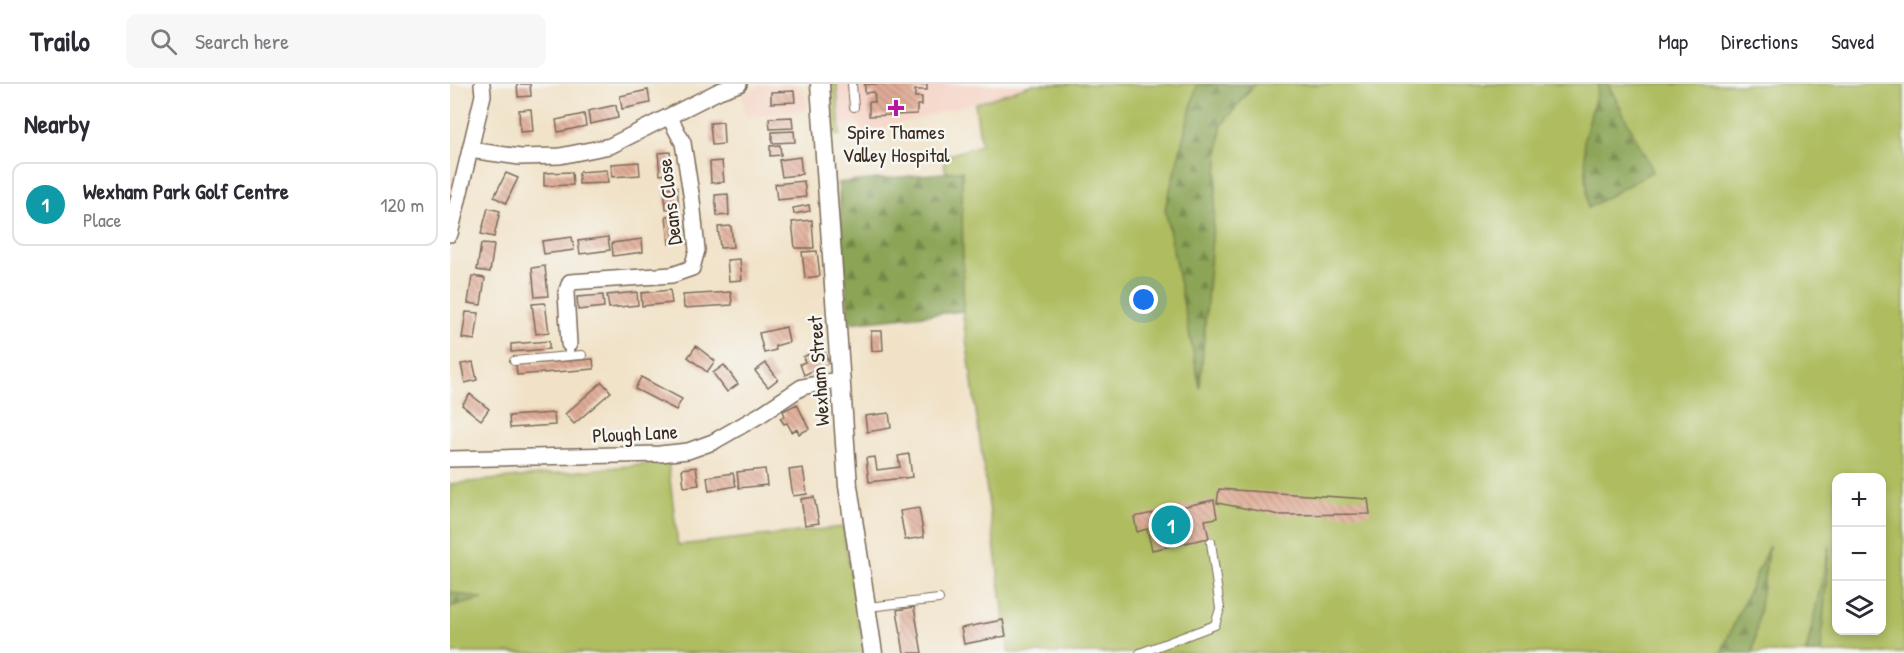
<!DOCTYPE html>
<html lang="en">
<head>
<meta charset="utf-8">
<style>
  body { margin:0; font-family:"Patrick Hand",sans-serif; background:#f7f7f7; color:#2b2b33 }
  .controls { position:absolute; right:18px; bottom:18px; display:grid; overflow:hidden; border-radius:12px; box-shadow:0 3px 9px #0003 }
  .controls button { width:54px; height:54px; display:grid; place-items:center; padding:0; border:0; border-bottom:2px solid #e1e1e2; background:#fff; color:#2b2b33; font:30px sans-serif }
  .you { position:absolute; left:694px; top:216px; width:21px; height:21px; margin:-15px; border:4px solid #fff; border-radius:50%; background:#1a73e8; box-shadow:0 0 0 9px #1a73e833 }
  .badge { display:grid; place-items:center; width:39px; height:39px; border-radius:50%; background:#1a73e8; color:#fff; font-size:20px; font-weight:700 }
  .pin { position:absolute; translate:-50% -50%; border:3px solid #fff; box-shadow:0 2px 6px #0006 }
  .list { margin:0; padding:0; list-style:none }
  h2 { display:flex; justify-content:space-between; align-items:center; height:78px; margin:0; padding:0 24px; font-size:26px }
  h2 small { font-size:20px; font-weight:400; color:#7c7c81 }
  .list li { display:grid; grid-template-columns:39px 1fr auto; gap:18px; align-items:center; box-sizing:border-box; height:84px; margin:0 12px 12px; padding:0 12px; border:2px solid #e1e1e2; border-radius:12px }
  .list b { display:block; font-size:22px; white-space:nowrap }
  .list p { margin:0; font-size:20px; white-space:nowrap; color:#7c7c81 }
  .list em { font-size:20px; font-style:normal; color:#7c7c81 }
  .icon { flex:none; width:33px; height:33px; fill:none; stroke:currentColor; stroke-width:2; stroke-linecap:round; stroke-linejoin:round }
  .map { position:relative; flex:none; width:1454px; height:569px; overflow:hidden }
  header { display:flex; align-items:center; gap:36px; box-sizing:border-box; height:84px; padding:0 30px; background:#fff; border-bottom:2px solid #e1e1e2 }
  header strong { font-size:28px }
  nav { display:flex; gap:33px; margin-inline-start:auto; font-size:21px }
  .search { width:420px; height:54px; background:#f7f7f7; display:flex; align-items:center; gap:15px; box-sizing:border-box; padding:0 21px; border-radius:12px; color:#7c7c81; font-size:22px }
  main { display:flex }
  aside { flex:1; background:#fff }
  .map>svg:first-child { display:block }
  .built { fill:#f6d2c4 }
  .green { fill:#afbd60; stroke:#75743f; stroke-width:1.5; fill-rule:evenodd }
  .forest { fill:url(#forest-firs); stroke:#63673a; stroke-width:1.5 }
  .building { fill:url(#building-back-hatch) }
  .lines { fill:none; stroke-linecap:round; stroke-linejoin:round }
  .service-casing { stroke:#7b6a59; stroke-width:10 }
  .minor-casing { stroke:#7b6a59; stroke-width:18 }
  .tertiary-casing { stroke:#7b6a59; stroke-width:21 }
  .service { stroke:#fff; stroke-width:8 }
  .minor { stroke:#fff; stroke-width:15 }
  .tertiary { stroke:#fff; stroke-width:18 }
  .poi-dot { fill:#b5179e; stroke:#f6f6f2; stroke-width:2 }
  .labels { text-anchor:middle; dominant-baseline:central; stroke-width:5; stroke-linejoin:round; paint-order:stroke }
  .poi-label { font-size:20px; fill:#3b2a1e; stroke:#f6f6f2 }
  .street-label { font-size:20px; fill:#3b2a1e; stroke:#f6f6f2 }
</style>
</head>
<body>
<header>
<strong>Trailo</strong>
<div class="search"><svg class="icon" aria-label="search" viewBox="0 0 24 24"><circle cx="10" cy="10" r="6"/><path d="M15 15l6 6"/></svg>Search here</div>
<nav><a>Map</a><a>Directions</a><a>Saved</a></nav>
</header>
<main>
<aside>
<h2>Nearby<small></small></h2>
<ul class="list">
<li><span class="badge" style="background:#0f9aa8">1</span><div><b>Wexham Park Golf Centre</b><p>Place</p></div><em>120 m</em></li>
</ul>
</aside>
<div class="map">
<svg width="1454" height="569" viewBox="0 0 1454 569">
  <defs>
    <pattern id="forest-firs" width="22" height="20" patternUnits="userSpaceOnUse" patternTransform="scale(1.5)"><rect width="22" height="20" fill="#8ba456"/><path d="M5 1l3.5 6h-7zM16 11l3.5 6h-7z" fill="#738647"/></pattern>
    <pattern id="building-back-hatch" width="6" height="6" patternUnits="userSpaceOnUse" patternTransform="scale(1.5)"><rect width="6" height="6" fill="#e0ac96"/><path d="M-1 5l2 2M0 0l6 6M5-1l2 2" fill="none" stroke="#b78c7a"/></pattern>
  </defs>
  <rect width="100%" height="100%" fill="#f6f6f2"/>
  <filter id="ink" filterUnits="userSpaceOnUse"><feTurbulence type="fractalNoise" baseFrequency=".0167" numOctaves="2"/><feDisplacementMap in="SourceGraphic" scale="12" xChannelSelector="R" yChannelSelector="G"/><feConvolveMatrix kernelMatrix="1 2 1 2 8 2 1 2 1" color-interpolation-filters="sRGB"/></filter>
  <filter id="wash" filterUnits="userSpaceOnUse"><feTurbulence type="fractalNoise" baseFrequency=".008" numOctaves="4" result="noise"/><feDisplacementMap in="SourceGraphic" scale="24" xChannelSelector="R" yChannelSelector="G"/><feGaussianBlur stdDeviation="1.35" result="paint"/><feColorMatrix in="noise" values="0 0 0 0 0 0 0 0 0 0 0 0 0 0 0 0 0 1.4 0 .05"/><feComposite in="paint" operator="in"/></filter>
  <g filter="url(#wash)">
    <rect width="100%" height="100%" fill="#f1e2c7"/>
    <path class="built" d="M315,0H346L357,15L358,26L297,33L292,13L295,9Z
      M387,0H583V2L413,50L408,38L389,41Z"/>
    <path class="green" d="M373,0H387L390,51H380Z
      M583,0H1454V569H559L513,232L512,87L496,88L492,73L531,61L525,20ZM1386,394H1432V546H1386Z
      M218,378L228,461L393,443L414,569H0V400Z"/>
    <path class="forest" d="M747,0H805L771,42L750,304L715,125Z
      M1149,0H1158L1203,87L1138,124L1134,56Z
      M512,87L513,227L399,239L388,99Z
      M1319,462L1303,569H1271Z
      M1379,462L1371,569H1356Z
      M0,508L33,515L0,523Z"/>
    <g id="blocks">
      <path class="building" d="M67,0H80L81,12L68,13Z
        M415,0H477V6H465V13H472V21H467V30L419,32V18H425L424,8L415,9Z
        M198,6L200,19L172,25L170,12Z
        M344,7L345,18L321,19V8Z
        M166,21L168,34L140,40L138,27Z
        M81,25L83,47L70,48L69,26Z
        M134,30L136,42L108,48L106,36Z
        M342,33L343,44L320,45L319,34Z
        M273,38L274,60L262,61L260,39Z
        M344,47L345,58L322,59V48Z
        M330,61L331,71L320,72V62Z
        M220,68L222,89L210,91L208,69Z
        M350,73L352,90L332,93L329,76Z
        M272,77L274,98L261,99L260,78Z
        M189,78L190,91L162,93L161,80Z
        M157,86L158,99L129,100V88Z
        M122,88L123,101L94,102V89Z
        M56,89L68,94L56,119L44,113Z
        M354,97L356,113L327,116L325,100Z
        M227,103L229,124L216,125L214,104Z
        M278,110L279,131L267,132L265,111Z
        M359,121L360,127L344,130L343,124Z
        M38,124L50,127L44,153L31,150Z
        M229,131V157L219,160L216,132Z
        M362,136L364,164H345L342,138Z
        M281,142L283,163L270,164L268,143Z
        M122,153L124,166L94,170L92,157Z
        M158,153L160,166L130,170L128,157Z
        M192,155L193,168L163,172L162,159Z
        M31,160L44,161L40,188L27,186Z
        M367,167L370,192L355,194L352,168Z
        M290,175L292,196L279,197L277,176Z
        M95,182L98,212L85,213L82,184Z
        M22,192L35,194L31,221L18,219Z
        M220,206L222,219L192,222L191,209Z
        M187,208L188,221L159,224L157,211Z
        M281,208L282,221L234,224L233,211Z
        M153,211L154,223L128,226L127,213Z
        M95,219L99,248L86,250L82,220Z
        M16,228L29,229L25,256L12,254Z
        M336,243L339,258L325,262L326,266L314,269L309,249Z
        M421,247H432L433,266L422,267Z
        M99,257V265L61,268V260Z
        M246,262L265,277L257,288L238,273Z
        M373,264L379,279L354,291L350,280L355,278L353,273Z
        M143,275L144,285L67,291L66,281Z
        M23,278L27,296L15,299L11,280Z
        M316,279L328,295L318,303L305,287Z
        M274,281L288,300L277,308L263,289Z
        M191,293L232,315L226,326L185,305Z
        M152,298L161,308L124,340L115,330Z
        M20,310L39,325L31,336L12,321Z
        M347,320L359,345L349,350L347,345L342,348L337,339L334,340L330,334L335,332L333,327Z
        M104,329L105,341L60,344L59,332Z
        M439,329L441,344L417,348L415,332Z
        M459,370L462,393L419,398L416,374L425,373L427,386L450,383L448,372Z
        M246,383L249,401L234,403L232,385Z
        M353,384L357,410L343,412L339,386Z
        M315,385L317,401L289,404L287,388Z
        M283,389L286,402L259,407L257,393Z
        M769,405L918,415L920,430L830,431L767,419Z
        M364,413L369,439L355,441L351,415Z
        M764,416L767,434L755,436L759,454L702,466L697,445L687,448L684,433Z
        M469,424L474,453L455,456L450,427Z
        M464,523L472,569H454L447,526Z
        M553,536L556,552L514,560L511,544Z"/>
    </g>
  </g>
  <g filter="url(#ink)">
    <use href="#blocks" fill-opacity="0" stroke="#7b6a59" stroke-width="1.5"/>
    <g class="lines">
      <g class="service-casing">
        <path id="service" d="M402,0L404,23
          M119,272L132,271
          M64,277L119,272V260
          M418,523L489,515
          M690,569L765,541L770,525L761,458"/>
      </g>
      <g class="minor-casing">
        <path id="minor" d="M20,66L70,73L110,72L160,62L269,7L289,0
          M0,150L33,11L32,0
          M119,260L116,209L120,198L222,191L242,184L247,166L242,116L233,59L220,34
          M0,375L210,370L238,367L263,358L310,331L352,303L391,295"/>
      </g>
      <g class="tertiary-casing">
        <path id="tertiary" d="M370,0L398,402L423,569"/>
      </g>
      <use href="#service" class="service"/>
      <use href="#minor" class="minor"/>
      <use href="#tertiary" class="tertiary"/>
    </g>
  </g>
  <path class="poi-dot" d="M443 15h6v6h6v6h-6v6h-6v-6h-6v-6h6z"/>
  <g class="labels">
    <g class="poi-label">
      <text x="446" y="47">Spire Thames<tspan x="446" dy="23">Valley Hospital</tspan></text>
    </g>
    <g class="street-label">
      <text transform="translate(219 118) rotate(-97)">Deans Close</text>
      <text transform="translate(368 287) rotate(-94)">Wexham Street</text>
      <text transform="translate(185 349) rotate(-3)">Plough Lane</text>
    </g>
  </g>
</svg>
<div class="controls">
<button>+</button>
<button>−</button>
<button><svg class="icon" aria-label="layers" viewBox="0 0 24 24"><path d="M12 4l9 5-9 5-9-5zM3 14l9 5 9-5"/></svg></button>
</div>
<div class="you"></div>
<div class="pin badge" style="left:721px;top:441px;background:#0f9aa8">1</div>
</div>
</main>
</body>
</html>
